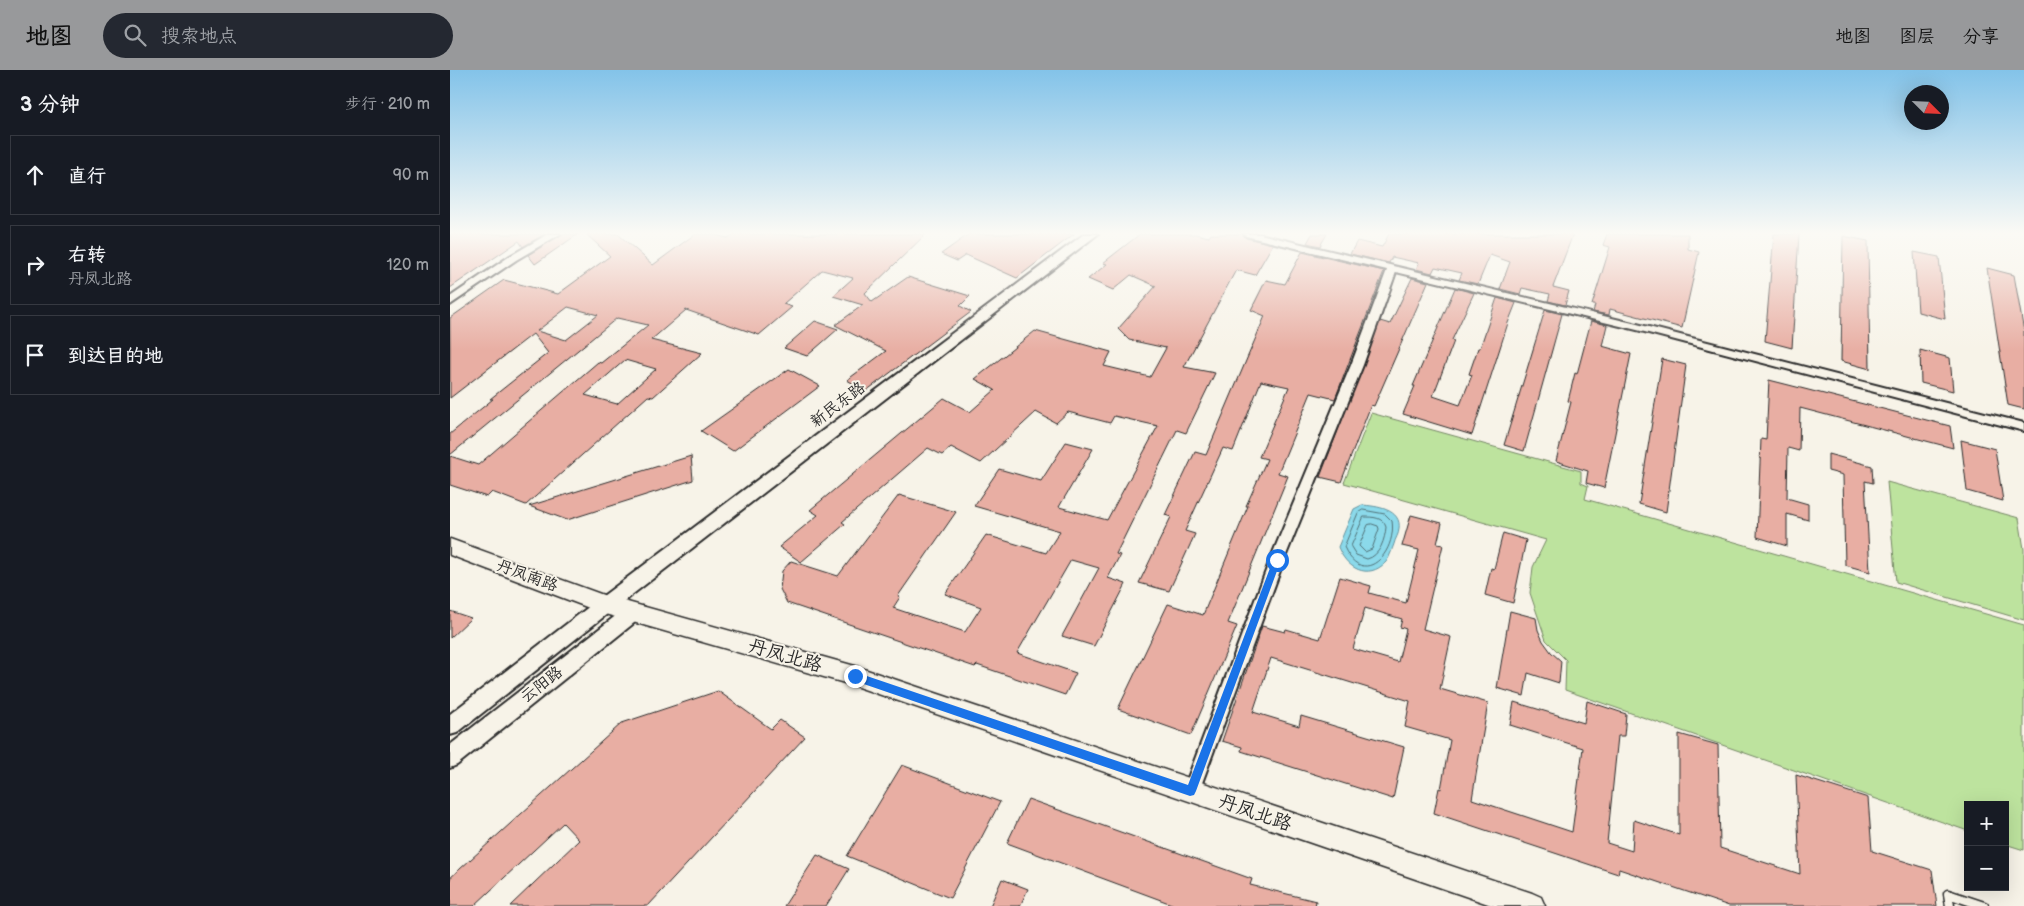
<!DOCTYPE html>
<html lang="zh">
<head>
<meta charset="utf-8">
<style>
  body { margin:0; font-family:"Balsamiq Sans","LXGW WenKai TC",sans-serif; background:#242831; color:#f1f3f6 }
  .controls { position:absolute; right:15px; bottom:15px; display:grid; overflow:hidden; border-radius:0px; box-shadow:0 5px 20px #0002 }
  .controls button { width:45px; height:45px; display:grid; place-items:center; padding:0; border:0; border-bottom:1px solid #363941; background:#171b24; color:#f1f3f6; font:25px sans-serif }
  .compass { position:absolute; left:1454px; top:15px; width:45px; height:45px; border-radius:50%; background:#171b24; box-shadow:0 5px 20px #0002; rotate:114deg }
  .stop { position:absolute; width:15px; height:15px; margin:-11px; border:4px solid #1a73e8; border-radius:50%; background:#fff }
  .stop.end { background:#1a73e8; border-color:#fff; box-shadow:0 1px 5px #0008 }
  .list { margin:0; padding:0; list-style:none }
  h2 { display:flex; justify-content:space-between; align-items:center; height:65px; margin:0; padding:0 20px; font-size:21px }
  h2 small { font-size:16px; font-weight:400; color:#9ea1a6 }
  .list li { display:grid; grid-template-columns:32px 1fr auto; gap:15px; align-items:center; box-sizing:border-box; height:80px; margin:0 10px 10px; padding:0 10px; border:1px solid #363941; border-radius:0px }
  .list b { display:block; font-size:19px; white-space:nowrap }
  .list p { margin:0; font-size:16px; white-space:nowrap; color:#9ea1a6 }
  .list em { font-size:16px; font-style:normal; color:#9ea1a6 }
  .icon { flex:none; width:28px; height:28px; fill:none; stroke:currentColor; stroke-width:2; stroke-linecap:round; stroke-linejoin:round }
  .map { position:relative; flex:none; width:1574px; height:836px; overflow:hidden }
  header { display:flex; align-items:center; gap:30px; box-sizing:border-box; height:70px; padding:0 25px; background:#98999b; color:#111 }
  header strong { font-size:24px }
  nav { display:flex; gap:28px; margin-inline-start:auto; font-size:18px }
  .search { width:350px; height:45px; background:#242831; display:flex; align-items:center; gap:12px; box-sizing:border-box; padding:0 18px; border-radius:28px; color:#9ea1a6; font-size:19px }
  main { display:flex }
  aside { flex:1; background:#171b24 }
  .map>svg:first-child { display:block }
  .green { fill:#bde39e; stroke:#748764 }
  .water { fill:#8bd9ea; stroke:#65939e }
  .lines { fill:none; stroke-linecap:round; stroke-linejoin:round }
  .shore { stroke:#517177; stroke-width:1 }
  .building { fill:#e8aea3; stroke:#2b2b2b; fill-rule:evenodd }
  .service-casing { stroke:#2b2b2b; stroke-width:11 }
  .minor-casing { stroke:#2b2b2b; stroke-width:4 }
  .tertiary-casing { stroke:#2b2b2b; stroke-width:4 }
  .secondary-casing { stroke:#2b2b2b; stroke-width:3 }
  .service { stroke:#f7f3e8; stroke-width:8 }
  .minor { fill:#f7f3e8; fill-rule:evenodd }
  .tertiary { fill:#f7f3e8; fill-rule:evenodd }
  .secondary { fill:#f7f3e8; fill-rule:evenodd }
  .route { fill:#1a73e8 }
  .labels { text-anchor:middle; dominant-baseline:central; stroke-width:4; stroke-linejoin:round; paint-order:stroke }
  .street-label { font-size:16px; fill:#2b2b2b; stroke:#f7f3e8 }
  .near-street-label { font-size:19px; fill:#2b2b2b; stroke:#f7f3e8 }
</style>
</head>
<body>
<header>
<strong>地图</strong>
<div class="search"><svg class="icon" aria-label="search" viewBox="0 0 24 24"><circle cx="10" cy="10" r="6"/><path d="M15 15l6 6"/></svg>搜索地点</div>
<nav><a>地图</a><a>图层</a><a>分享</a></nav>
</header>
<main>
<aside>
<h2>3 分钟<small>步行 · 210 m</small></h2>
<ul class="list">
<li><svg class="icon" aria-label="ahead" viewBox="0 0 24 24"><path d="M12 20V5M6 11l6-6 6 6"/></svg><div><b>直行</b></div><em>90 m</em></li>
<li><svg class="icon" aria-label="right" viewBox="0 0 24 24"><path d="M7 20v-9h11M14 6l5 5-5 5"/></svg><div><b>右转</b><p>丹凤北路</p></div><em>120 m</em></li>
<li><svg class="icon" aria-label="arrive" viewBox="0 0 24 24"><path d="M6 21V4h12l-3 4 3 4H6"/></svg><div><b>到达目的地</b></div></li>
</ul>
</aside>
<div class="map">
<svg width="1574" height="836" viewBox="0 0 1574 836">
  <rect width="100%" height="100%" fill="#f7f3e8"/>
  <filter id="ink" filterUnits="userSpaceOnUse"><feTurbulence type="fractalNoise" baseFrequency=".02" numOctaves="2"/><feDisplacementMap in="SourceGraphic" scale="10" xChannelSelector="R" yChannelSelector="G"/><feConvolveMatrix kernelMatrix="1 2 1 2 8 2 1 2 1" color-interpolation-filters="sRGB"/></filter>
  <g filter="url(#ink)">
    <path class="green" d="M921,343L1131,401V413L1138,416L1135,429L1574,555V780L1555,774V735H1518V761L1115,620L1116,590L1096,570L1080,523L1083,497L1096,470L894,413Z
      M1437,412L1569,448L1574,479V550L1446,512Z"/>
    <path class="water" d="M912,435C926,436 952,439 949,459C949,464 945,469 944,474C942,479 940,487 936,492C918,511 896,498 888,477L904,439Z"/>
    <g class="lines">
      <path class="shore" d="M913,440L935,444L942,451C947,483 913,519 894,477L908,443Z
        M914,447C923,447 933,447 936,457C935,469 930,486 917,489L906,485L901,477Z
        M922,454L928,456L929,459L922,479L915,482L909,476L918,455Z"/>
    </g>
    <path class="building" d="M0,164H95L73,177L69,171L0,218Z
      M112,164H128L85,194L78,185Z
      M136,164H168L203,195L245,164H260L278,168L284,164H476L415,223L422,232L458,207L520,226L510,236L521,242L416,321L397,310L436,281L385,255L413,235L383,226L403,208L372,200L333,234L342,237L309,265L236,240L201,270L252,283L203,327L198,326L76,435L42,422L37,427L0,415V386L28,395L148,292L151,293L198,255L167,248L0,385V364L43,329H40L98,283L83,264L0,328V248L54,210L108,224L160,186ZM118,237L148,245L116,270L87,261ZM175,290L206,299L167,334L135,325Z
      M519,164H624L567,208L516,185L507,191L491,184Z
      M690,164H746L759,167L761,164H792L796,168L823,174L805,205L786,200L734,297L765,303L736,363L727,360L666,484L670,485L658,508L676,514L644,576L612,566L649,498L621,490L567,583L626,603L615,625L527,595L525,597L337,533L330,519L332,501L341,491L388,506L449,425L506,442L448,526L450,527L443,538L515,562L531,537L495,524L536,465L596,483L610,461L524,436L549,399L591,411L616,372L643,379L609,437L657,450L708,356L664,346L660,353L618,342L606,353L586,342L531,393L501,377L492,385L478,378L392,452L395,454L351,492L329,477L368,445L360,440L494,328L520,342L545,320L525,309L585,261L661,282L654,296L700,307L716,278L679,270L668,259L706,216L681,205L663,220L638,209L657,194L653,193Z
      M862,164H877L870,176L857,173Z
      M939,164H1123L1103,217L1119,221L1115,235L1098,231L1100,224L1072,218L1070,224L1050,219L1060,192L1040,185L1028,214L1009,210L1012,203L985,197L982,203L966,199L969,193L942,187L939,193L900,184L907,171L932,177Z
      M1157,164H1238V179L1249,182L1232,258L1160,239L1159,245L1143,242L1145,235H1142L1160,177L1153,175Z
      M1324,164H1349L1342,278L1315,271Z
      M1393,166L1418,171L1420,299L1391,291Z
      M852,182L934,201L885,329L861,323L828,403L838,406L778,553L787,556L741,665L668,639L718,534L753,545L798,436H796L817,389L809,387L839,317L811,311L783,381L773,378L735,461L745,464L719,521L689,513L721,447L715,445L745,382L756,385L815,246L801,240L816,210L835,214Z
      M1464,182L1489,187L1495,249L1468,242Z
      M1537,198L1564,205L1574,262V339L1558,335Z
      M962,208L978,212L924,336L921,335L891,412L870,407L930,251L940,254Z
      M1005,218L1024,223L1002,270L1004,271L983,326L1010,335L1022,305L1019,304L1028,278H1030L1047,228L1066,233L1058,253L1022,365L953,344L965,316H963Z
      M1095,240L1112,244L1074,381L1054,375Z
      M365,251L388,259L357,286L334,278Z
      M1141,251L1157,255L1152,276L1181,284L1154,418L1136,413L1138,401L1106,391L1121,332L1118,331L1125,303L1127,304Z
      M1470,280L1500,288L1503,321L1471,313Z
      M1212,289L1236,295L1216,442L1189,434Z
      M339,299L370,316L283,381L251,361Z
      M1319,310L1500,356L1503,378L1350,338L1349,381L1338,378L1337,428L1358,434V450L1337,444V476L1307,467L1311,369L1316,370Z
      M1511,370L1545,379L1553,431L1517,421Z
      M1378,384L1422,396L1423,413L1415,411L1420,502L1395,495L1393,405L1378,401Z
      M241,386L243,410L117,450L79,436Z
      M961,445L992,453L987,474L993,475L973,559L1001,567L990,619L1038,633L1022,729L1122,762L1133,678L1060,655L1064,632L1134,653L1137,631L1176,644L1174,666H1168L1157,773L1182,781L1184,750L1229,765V664L1268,675L1270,778L1350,804L1346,705L1418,728L1422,781L1482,800L1487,836H1279L1169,799L1168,804L984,743L989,718L991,719L1000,670L955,657L960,631L821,588L803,642L849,656L851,646L954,677L943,729L791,681L792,677L772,671L812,556L835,562L836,559L870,569L890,507L921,516L919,523L956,533L969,480L952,476ZM915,538L952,549L950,557L956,559L948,592L903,579Z
      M1053,463L1076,470L1063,533L1035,525L1041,498L1044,499Z
      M0,541L21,548L0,568Z
      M1060,541L1086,548L1088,560L1093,571L1101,582L1111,591L1109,613L1078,603L1074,626L1047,618Z
      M268,621L321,659L330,650L355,667L198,836H60L129,770L113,753L24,836H0V808L172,653Z
      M452,695L550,732L500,828L397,786Z
      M578,729L802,809L800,815L866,831L865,836H727L557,773Z
      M367,785L399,799L376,836H334Z
      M552,809L578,819L570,836H540Z"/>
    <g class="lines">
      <g class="service-casing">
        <path id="service" d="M1500,836L1498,824L1534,836"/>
      </g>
      <g class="minor-casing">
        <path id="minor" d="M98,164H110L66,190L0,235V227L60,186Z
          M794,164H810L1187,254L1574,353V361L1187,260L946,202L913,295L834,490L749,721L747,727L741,729L735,727L733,721L820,490L901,295L937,200L796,166Z"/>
      </g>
      <g class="tertiary-casing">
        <path id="tertiary" d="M634,164H648L161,541L7,663L0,665V644L149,529Z
          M183,535L189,537L192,543L189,549L7,695L0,698V675L177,537Z"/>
      </g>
      <g class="secondary-casing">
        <path id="secondary" d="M0,469L156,526L405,596L1082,823L1091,827L1095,836H1044L405,616L155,544L0,485Z"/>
      </g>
      <use href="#service" class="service"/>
      <use href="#minor" class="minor"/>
      <use href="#tertiary" class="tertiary"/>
      <use href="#secondary" class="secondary"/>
    </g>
  </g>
  <linearGradient id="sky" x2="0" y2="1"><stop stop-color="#83c3e9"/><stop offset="0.58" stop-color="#fbfaf5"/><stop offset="1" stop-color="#fbfaf5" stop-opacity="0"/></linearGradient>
  <rect width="1574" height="281" fill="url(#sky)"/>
  <path class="route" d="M827,486L831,490L746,721L744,725L740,726L405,611L400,606L405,602L738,715L823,490Z"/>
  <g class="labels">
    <g class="street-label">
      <text transform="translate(388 335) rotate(-37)">新民东路</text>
      <text transform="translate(77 506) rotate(20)">丹凤南路</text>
      <text transform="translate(92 615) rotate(-38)">云阳路</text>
    </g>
    <g class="near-street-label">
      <text transform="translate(335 586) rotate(16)">丹凤北路</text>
      <text transform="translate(805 743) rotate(19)">丹凤北路</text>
    </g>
  </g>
</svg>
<div class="controls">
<button>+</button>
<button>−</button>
</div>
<svg class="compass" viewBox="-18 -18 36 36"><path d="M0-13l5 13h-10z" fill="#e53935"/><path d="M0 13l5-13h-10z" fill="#9ea1a6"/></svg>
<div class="stop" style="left:827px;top:490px"></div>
<div class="stop end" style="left:405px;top:606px"></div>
</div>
</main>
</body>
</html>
